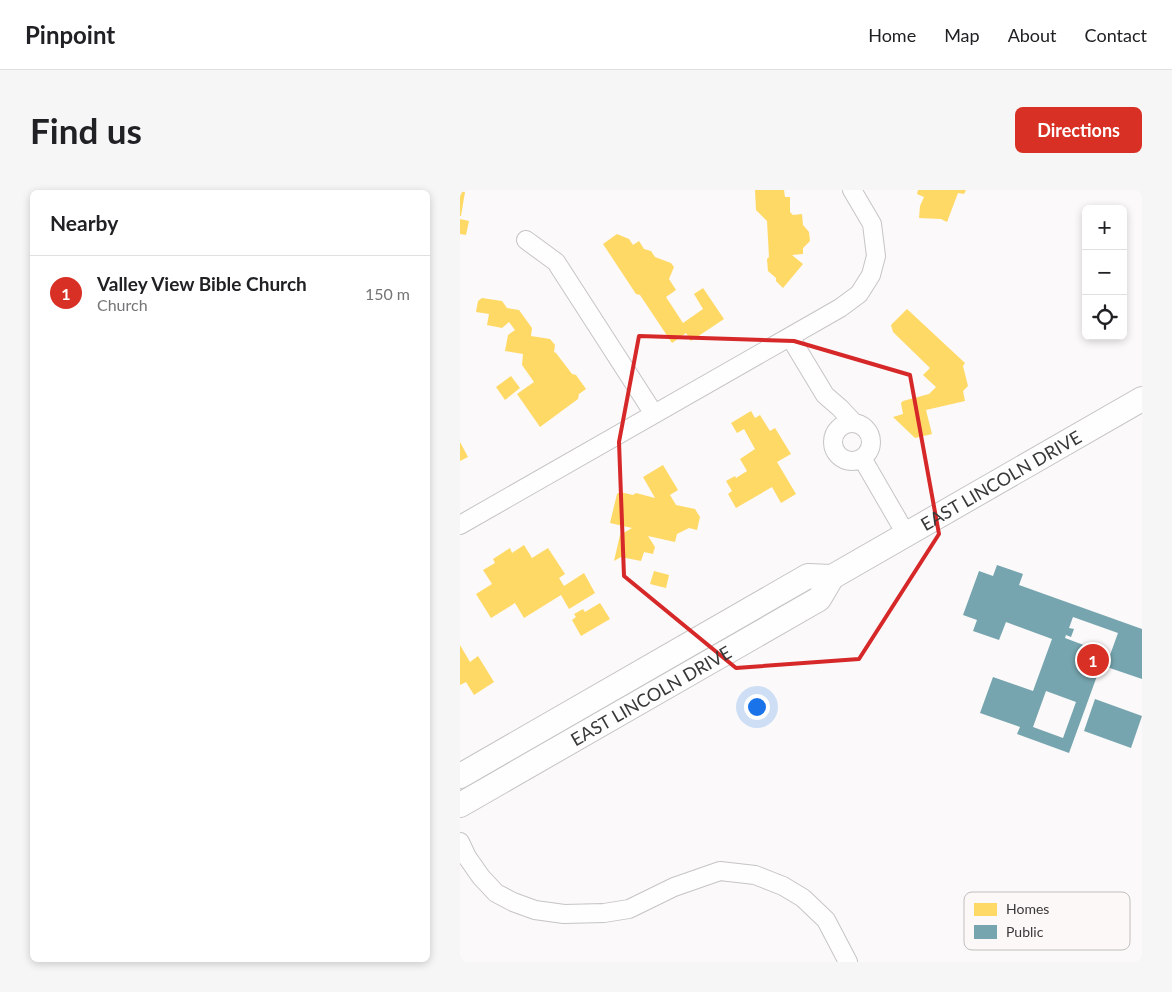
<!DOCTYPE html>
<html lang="en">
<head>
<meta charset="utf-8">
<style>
  body { margin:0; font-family:Lato,sans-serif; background:#f6f6f6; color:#202124 }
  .controls { position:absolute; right:15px; top:15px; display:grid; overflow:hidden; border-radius:8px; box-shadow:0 2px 8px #0003 }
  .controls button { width:45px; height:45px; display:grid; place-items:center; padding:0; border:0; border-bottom:1px solid #e0e0e0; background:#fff; color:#202124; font:25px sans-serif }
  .you { position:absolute; left:296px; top:516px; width:18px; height:18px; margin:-12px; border:4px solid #fff; border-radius:50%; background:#1a73e8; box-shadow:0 0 0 8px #1a73e833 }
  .badge { display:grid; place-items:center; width:32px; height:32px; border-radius:50%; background:#d93025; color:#fff; font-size:16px; font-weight:700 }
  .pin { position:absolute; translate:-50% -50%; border:2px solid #fff; box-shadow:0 1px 5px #0006 }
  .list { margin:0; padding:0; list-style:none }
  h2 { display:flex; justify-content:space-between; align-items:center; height:65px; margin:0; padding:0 20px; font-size:21px }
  h2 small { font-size:16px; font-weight:400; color:#757577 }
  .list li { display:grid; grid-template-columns:32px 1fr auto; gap:15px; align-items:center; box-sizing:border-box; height:75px; padding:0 20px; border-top:1px solid #e0e0e0 }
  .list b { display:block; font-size:19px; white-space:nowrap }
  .list p { margin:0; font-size:16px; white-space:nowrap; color:#757577 }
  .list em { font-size:16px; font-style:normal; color:#757577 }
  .icon { flex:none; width:28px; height:28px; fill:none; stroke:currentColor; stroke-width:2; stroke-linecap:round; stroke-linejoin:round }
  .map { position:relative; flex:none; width:682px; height:772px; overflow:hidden; border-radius:8px }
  header { display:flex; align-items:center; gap:30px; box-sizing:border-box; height:70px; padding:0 25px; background:#fff; border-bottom:1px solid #e0e0e0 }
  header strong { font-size:24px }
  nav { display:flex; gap:28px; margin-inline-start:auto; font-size:18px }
  .intro { display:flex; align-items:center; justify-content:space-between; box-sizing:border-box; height:120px; padding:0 30px }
  h1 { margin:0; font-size:35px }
  .button { padding:12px 22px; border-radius:8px; background:#d93025; color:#fff; font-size:18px; font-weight:700 }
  main { display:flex; gap:30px; padding:0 30px }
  aside { flex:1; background:#fff; border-radius:8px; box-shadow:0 2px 8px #0003 }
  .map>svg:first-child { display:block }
  .homes { fill:#ffd966 }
  .public { fill:#76a5af; fill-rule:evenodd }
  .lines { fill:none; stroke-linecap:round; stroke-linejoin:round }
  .minor-casing { stroke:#c6c4c4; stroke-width:20 }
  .secondary-casing { stroke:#c6c4c4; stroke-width:26 }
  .minor { stroke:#fefefe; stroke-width:18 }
  .secondary { stroke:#fefefe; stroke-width:24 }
  .marked { fill:none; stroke:#d62828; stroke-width:4; stroke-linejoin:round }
  .labels { text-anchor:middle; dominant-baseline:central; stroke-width:5; stroke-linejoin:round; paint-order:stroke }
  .street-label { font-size:18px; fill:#393838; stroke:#fcf8f8 }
  .key { fill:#fcf8f8; stroke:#c2bebe; stroke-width:1 }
  .key-label { font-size:14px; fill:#393838 }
</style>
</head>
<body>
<header>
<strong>Pinpoint</strong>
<nav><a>Home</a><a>Map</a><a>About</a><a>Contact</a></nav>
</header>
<div class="intro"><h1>Find us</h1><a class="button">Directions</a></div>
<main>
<aside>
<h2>Nearby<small></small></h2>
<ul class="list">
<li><span class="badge">1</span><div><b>Valley View Bible Church</b><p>Church</p></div><em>150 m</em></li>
</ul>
</aside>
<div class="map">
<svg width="682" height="772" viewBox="0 0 682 772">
  <rect width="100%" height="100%" fill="#fbf9f9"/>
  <path class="homes" d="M295,0H324L325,7H330V22L333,25L342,24L343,35L349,42L350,51L343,58V64L332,65L343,74L323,98L316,91V88L308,81L307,69L309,67L307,31L296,20Z
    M458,0H506L504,4L498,3L487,32L481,29L459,28L460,16L464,7L457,4Z
    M0,1L5,2L1,26H0Z
    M0,29L9,31L6,45L0,44Z
    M157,44L169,49L173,55L179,51L184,59L191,61L195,67L211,73L214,77L209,89L216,100L206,107L223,133L243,119L234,104L243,98L264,129L231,151L226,143L212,153L180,105L176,104L143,54Z
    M22,108L42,111L47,118L59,120L72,138L71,146L90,149L95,155L94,162L96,163L112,184L116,185L126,199L119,204L118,209L80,237L57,204L74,192L62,175L63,164L45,161L48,145L55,140L49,132L42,138L27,135L29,124L16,122L18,111Z
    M447,119L505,173L503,176L508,196L503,201L505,211L466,220L472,244L455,248L433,227L443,224L441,213L443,211L469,204L476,197L463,185L470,178L433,142L431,135Z
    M51,186L60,198L45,210L36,197Z
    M291,221L295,228L300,225L310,241L315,238L331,264L317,272L336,304L321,313L312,297L276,318L268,304L272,301L266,291L275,286L276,288L287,281L280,269L295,259L284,239L277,243L271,233Z
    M0,252L8,267L0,271Z
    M203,275L218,300L210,305L216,315L235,319L240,327L237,340L229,338L217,344L215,352L188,346L195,357L193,364L184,362L181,371L161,367L154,371L160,345L172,338L150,333L157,304L160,302L173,305L176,303L195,308L183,287Z
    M64,355L72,368L88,358L105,384L99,388L104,396L124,383L135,403L109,419L101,405L64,428L55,413L31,428L16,404L32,394L23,380L35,373L33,369L50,358L52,363Z
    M194,381L209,385L206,398L190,394Z
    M140,413L150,429L121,446L112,430L116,427L114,424L123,419L125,422Z
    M0,455L10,472L18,466L34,492L14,505L6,492L0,495Z"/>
  <path class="public" d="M537,375L563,384L559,395L682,439V489L641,475L609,563L557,544L560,537L520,523L533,487L573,501L592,449L546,432L539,450L513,441L517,430L503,425L519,381L533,386ZM613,427L658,443L650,465L605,448L606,445L611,447L614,439L609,438ZM586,501L616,512L603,548L573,537Z
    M635,509L682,526L671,558L624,541Z"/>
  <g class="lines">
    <g class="minor-casing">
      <path id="minor" d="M66,50L96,72L194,224
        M330,147L365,205L380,218L394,233
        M373 252a19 19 0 1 1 38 0a19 19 0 1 1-38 0Z
        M402,268L446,344
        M0,335L380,118L399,104L411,85L416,66L412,34L392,0
        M0,652L7,667L21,687L36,703L53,712L75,720L104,724L144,723L169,719L214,697L260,681L295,685L323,696L343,708L366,730L388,772"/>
    </g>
    <g class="secondary-casing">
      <g id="secondary">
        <path d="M0,586L348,386L372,387"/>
        <path id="s1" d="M0,615L359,409L372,387L682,209"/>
      </g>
    </g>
    <use href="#minor" class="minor"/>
    <use href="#secondary" class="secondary"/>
  </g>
  <path class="marked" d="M179,146L334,151L450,185L479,344L399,469L276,478L164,386L159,252Z"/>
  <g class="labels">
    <g class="street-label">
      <text stroke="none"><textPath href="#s1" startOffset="634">EAST LINCOLN DRIVE</textPath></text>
      <text stroke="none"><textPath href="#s1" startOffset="220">EAST LINCOLN DRIVE</textPath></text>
    </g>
  </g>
  <rect x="504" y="702" width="166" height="58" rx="8" class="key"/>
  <rect x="514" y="713" width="23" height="13" fill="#ffd966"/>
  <rect x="514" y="735" width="23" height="14" fill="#76a5af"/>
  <g class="key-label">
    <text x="546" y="724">Homes</text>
    <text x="546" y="747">Public</text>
  </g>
</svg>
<div class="controls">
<button>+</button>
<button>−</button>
<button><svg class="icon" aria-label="locate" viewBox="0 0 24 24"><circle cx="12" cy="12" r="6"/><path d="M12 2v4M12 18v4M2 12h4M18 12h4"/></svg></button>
</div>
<div class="you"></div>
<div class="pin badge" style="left:633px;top:470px">1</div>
</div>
</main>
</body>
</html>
